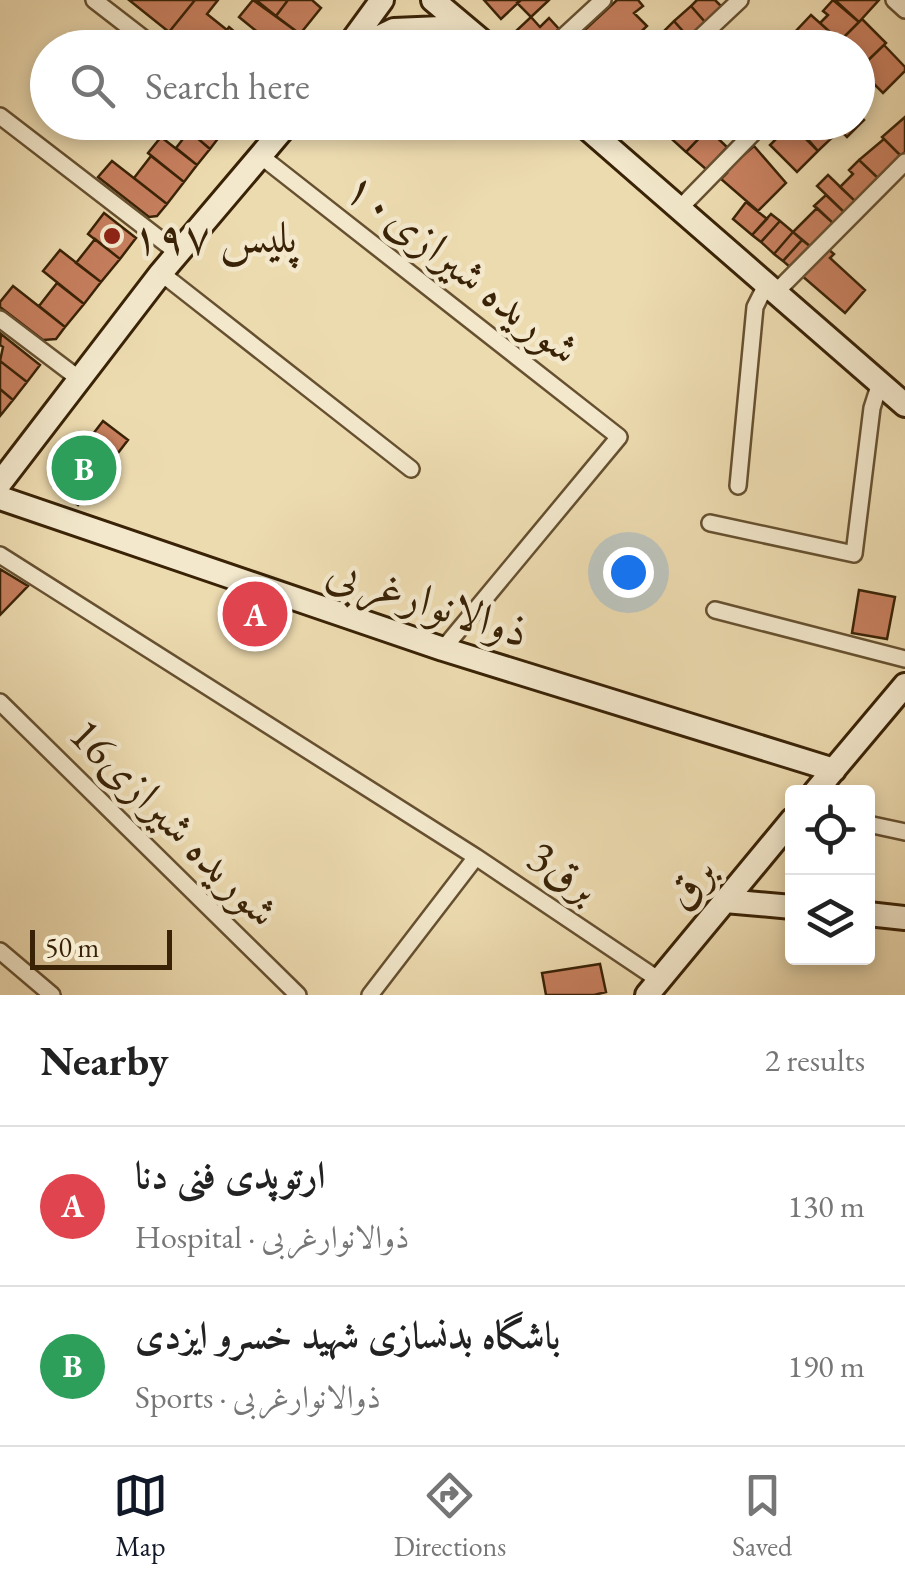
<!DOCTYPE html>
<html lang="en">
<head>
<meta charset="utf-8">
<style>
  body { margin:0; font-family:"EB Garamond",Amiri,serif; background:#f6f6f6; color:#222 }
  .controls { position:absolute; right:30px; bottom:30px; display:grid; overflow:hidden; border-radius:10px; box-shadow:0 5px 15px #0003 }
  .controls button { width:90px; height:90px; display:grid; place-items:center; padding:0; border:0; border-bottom:2px solid #e0e0e0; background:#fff; color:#222; font:50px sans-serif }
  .scale { position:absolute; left:30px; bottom:25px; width:142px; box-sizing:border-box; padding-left:10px; border:5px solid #392206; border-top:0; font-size:28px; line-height:35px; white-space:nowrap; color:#392206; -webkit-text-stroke:8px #f3e8cc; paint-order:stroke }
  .you { position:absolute; left:628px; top:572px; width:35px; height:35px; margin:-25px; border:8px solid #fff; border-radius:50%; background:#1a73e8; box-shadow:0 0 0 15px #1a73e833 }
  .badge { display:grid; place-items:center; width:65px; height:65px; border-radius:50%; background:#111827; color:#fff; font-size:32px; font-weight:700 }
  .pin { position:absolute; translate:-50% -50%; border:5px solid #fff; box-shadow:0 2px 10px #0006 }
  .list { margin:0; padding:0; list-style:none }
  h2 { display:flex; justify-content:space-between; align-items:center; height:130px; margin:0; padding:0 40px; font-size:42px }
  h2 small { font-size:32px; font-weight:400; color:#767676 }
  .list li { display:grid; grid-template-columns:65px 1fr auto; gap:30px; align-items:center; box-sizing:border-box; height:160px; padding:0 40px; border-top:2px solid #e0e0e0 }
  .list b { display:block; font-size:38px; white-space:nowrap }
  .list p { margin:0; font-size:32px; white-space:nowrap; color:#767676 }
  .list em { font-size:32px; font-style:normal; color:#767676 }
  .icon { flex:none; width:55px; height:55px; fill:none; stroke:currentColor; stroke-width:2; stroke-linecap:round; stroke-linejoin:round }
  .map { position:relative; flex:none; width:905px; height:995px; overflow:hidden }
  .search { position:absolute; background:#fff; box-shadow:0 5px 15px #0003; left:30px; right:30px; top:30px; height:110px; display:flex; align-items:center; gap:25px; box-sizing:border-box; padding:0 35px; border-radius:55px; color:#767676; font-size:38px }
  .sheet { height:450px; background:#fff }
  nav { display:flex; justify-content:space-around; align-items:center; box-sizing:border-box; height:140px; border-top:2px solid #e0e0e0; background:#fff; font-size:28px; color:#767676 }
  nav a { display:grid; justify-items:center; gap:5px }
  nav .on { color:#111827 }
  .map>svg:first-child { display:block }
  .building { fill:#c77f5e; stroke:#392206; stroke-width:2.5 }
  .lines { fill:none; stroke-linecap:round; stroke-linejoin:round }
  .street-casing { stroke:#665030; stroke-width:20 }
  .secondary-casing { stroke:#392206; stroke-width:28 }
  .street { stroke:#f3e8cc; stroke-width:15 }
  .secondary { stroke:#f3e8cc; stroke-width:22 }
  .poi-dot { fill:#8f2418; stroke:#f3e8cc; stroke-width:4 }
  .labels { text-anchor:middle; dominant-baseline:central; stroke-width:9; stroke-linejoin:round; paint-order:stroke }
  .poi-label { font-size:45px; fill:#392206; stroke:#f3e8cc; text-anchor:start }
  .street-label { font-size:45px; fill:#392206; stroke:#f3e8cc }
</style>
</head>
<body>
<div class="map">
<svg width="905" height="995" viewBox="0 0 905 995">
  <rect width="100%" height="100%" fill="#eddbb0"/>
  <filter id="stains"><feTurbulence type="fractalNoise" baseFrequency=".002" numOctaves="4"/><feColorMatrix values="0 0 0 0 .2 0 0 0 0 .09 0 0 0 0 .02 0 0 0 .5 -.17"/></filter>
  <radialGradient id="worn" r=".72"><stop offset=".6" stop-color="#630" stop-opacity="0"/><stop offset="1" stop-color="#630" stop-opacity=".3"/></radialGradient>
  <path class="building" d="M129,0H195L169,32Z
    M195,0H218L207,14L227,30L213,48H188L169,32Z
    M253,0L300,34L290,48H277L239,17Z
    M256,0H288L276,16Z
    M288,0H312L321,8L300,34L276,16Z
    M484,0H519L520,1L501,19Z
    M549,0L531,17L517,3L521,0Z
    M617,0H638L643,6L634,13L647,26L624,48H585L576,38Z
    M697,0H715L722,7L705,22L691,6Z
    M833,0L859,22L840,41L820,23L828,15L823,11Z
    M835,0H879L859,22Z
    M691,6L705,22L689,38L674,21Z
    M811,15L840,41L834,48H809L794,33Z
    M531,17L540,27L549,18L559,29L539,48H532L516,31Z
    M862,19L886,43L859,69L858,48L835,46Z
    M674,21L689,38L679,48H668L658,37Z
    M229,27L245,41L240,48H213Z
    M884,45L905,67V71L883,93L859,69Z
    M859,69L873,82L858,98V71Z
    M858,114L864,120L847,137L833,123L858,122Z
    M905,117V152L901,156L882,137Z
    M196,122H211L223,132L210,149L189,131Z
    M673,122H699L707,130L686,152L664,132Z
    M793,122H832L840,130L818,151Z
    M791,124L818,151L797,172L770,145Z
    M708,129L727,147L707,170L686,152Z
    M189,131L210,149L197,165L176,148Z
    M161,137L197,165L184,182L148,153Z
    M884,139L901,156L879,179L859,160Z
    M754,146L786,183L758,211L721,179L727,173L725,171Z
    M151,156L184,182L167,204L134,178Z
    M859,160L879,179L856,202L840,187L853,174L849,170Z
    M112,161L167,204L157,216L149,217L98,177Z
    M828,175L856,202L845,213L817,186Z
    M826,195L845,213L834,224L814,206Z
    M746,202L767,219L752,235L733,219Z
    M817,208L834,224L811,247L793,232Z
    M104,213L136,238L120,259L88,234Z
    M771,214L780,221L761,242L752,235Z
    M780,221L793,232L774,254L761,242Z
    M793,232L802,240L783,261L774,254Z
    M95,239L120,259L101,282L76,263Z
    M802,240L811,247L791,268L783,261Z
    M828,249L834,254L830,258L865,290L845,313L801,275Z
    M60,250L101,282L84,304L43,271Z
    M57,283L84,304L65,327L39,306Z
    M13,286L65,327L56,339L43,340L0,307V302Z
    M1,334L40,365L27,382L0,361L3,347L0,345Z
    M0,361L27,382L13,400L0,389Z
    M0,389L13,400L0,416Z
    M103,421L128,440L78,505L53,486Z
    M0,569L28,586L0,615Z
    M859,590L895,597L887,639L852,633Z
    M600,964L606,992L594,995H546L542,973Z"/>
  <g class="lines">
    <g class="street-casing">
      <path id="street" d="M94,0L156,48
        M894,0L905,10
        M551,48L603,0
        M689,48L740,0
        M0,116L178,253
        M252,122L275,140
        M262,157L619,437L443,649
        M680,208L764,122
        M161,273L411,469
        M775,293L905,162
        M0,319L78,378
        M738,486L755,307L766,285
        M710,523L854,554L872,408L880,383
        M0,555L476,857L659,980
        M715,610L905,659
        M0,702L298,995
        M868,824L905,832
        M0,951L52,995
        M370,995L476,857"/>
    </g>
    <g class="secondary-casing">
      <path id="secondary" d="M433,0L490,48
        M347,48L382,0
        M357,48L394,30L465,27
        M580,122L905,405
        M0,483L161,273L289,122
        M0,498L443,649L834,770
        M815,792L905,685
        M725,901L792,907
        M868,914L905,918
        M647,995L792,820"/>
    </g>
    <use href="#street" class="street"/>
    <use href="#secondary" class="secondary"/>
  </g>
  <circle class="poi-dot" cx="112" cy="236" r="10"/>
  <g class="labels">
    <g class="poi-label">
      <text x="132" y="236">پلیس ۱۹۷</text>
    </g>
    <g class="street-label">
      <text transform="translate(463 267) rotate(38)">۱۰شوریده شیرازی</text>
      <text transform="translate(428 600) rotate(18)">ذوالانوارغربی</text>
      <text transform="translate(175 822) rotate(45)">شوریده شیرازی16</text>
      <text transform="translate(564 871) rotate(34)">3برق</text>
      <text transform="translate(689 882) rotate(-50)">برق</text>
    </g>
  </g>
  <rect width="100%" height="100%" filter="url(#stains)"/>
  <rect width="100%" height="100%" fill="url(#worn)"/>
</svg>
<div class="controls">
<button><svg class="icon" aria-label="locate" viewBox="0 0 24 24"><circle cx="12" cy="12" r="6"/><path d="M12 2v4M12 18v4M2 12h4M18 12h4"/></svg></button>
<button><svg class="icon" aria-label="layers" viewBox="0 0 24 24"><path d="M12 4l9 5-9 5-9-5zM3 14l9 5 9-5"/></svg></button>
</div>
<div class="scale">50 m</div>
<div class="you"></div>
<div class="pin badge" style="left:255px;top:614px;background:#e0444e">A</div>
<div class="pin badge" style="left:84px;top:468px;background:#2e9e5b">B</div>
<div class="search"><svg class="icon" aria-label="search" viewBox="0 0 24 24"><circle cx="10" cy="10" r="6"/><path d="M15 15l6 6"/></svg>Search here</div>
</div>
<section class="sheet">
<h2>Nearby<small>2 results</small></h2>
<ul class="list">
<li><span class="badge" style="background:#e0444e">A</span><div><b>ارتوپدی فنی دنا</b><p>Hospital · ذوالانوارغربی</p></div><em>130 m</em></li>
<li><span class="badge" style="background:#2e9e5b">B</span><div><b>باشگاه بدنسازی شهید خسرو ایزدی</b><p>Sports · ذوالانوارغربی</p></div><em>190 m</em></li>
</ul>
</section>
<nav>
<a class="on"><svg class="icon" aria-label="map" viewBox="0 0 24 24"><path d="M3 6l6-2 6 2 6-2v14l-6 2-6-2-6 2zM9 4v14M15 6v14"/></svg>Map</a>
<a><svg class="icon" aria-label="directions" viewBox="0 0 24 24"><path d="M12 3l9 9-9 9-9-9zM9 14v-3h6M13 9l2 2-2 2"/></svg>Directions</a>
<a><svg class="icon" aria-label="saved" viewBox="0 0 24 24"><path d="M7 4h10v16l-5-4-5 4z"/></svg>Saved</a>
</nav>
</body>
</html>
